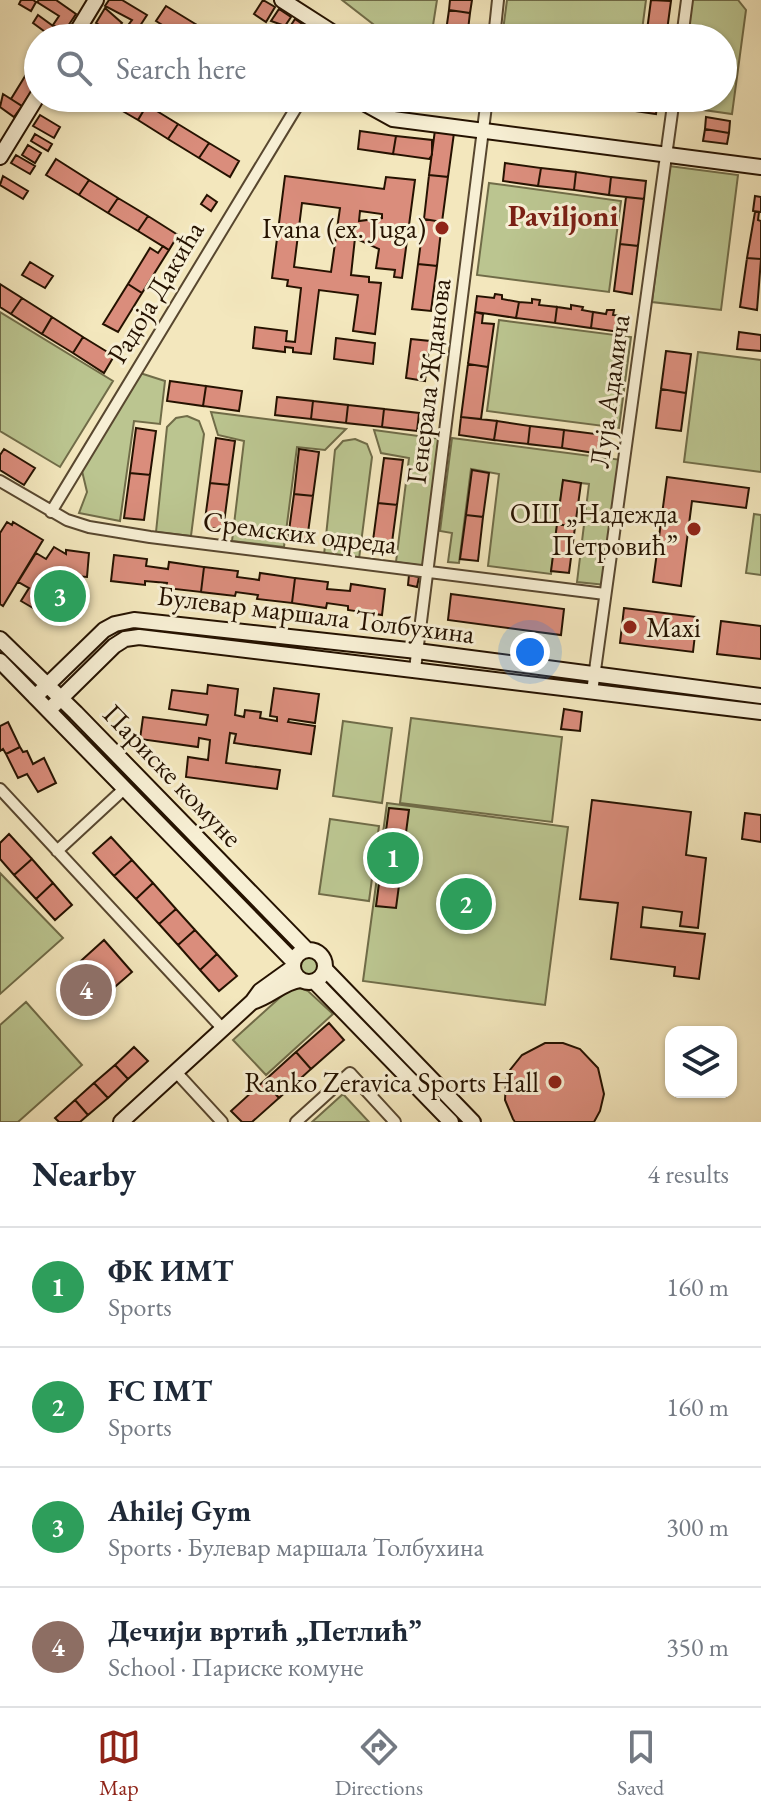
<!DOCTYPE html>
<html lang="en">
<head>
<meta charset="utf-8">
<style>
  body { margin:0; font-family:"EB Garamond",serif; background:#f2f2f3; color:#1f2937 }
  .controls { position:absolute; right:24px; bottom:24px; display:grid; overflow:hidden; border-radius:16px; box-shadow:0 2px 6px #0004 }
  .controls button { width:72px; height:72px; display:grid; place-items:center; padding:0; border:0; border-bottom:2px solid #e0e1e3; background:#fff; color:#1f2937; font:40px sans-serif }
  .you { position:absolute; left:530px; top:652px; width:28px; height:28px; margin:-20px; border:6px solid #fff; border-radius:50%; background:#1a73e8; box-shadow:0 0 0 12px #1a73e833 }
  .badge { display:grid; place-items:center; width:52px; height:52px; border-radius:50%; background:#8f2418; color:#fff; font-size:26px; font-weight:700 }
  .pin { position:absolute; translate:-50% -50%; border:4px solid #fff; box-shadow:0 2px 8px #0006 }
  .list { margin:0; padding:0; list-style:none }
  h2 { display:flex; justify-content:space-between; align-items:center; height:104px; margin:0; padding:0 32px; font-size:34px }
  h2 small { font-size:26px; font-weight:400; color:#747a83 }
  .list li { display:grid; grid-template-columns:52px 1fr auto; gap:24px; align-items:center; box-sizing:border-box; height:120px; padding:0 32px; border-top:2px solid #e0e1e3 }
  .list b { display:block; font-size:30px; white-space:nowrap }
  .list p { margin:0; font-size:26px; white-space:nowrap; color:#747a83 }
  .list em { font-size:26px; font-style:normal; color:#747a83 }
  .icon { flex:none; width:44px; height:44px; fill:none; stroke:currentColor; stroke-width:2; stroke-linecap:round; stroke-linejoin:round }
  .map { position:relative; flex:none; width:761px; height:1122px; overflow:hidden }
  .search { position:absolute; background:#fff; box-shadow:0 2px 6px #0004; left:24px; right:24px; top:24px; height:88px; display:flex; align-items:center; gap:20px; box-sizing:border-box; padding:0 28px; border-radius:44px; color:#747a83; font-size:30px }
  .sheet { height:584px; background:#fff }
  nav { display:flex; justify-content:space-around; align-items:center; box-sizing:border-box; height:112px; border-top:2px solid #e0e1e3; background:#fff; font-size:22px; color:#747a83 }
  nav a { display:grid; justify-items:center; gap:4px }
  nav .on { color:#8f2418 }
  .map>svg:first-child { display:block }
  .green { fill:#bbc590; stroke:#706c48; stroke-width:2 }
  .building { fill:#da8d7c; stroke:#251200; stroke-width:2; fill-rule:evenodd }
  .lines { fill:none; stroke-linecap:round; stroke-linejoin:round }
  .street-casing { stroke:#58472f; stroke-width:14 }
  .secondary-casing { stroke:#251200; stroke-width:18 }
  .street { stroke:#f7efd4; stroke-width:10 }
  .secondary { stroke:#f7efd4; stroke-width:14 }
  .poi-dot { fill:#8f2418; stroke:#f7efd4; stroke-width:3 }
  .labels { text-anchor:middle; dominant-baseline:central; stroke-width:6; stroke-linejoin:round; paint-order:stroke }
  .poi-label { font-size:28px; fill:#251200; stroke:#f7efd4; text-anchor:end }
  .street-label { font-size:28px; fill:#251200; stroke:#f7efd4 }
  .neighbourhood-label { font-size:30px; font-weight:bold; fill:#7a1f14; stroke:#f7efd4 }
</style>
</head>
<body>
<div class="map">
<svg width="761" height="1122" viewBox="0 0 761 1122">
  <rect width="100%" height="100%" fill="#f3e7bd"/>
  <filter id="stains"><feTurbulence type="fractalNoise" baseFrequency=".0025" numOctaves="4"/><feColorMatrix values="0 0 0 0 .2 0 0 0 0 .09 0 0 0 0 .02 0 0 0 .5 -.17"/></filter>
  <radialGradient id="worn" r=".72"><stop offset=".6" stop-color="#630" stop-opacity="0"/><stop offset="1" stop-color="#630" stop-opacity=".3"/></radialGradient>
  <path class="green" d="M342,0H437L431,38H391Z
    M507,0H646L641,38H502Z
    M689,0H738L746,10L732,114L675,106L676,98H723V38H684Z
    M669,166L738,175L721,310L652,302Z
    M489,183L621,201L609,292L477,275Z
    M0,312L113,381L60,467L0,431Z
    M499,320L631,337L619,428L487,411Z
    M698,352L761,360V472L684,462Z
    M140,373L165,381L160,424L134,421L120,521L79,513L87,492L82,471Z
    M211,412L346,429L325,450L297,447L284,547L232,541L244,441L218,435Z
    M187,416L199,421L204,434L191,536L156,532L167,427L176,418Z
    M374,430L441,439L424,566L396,562L409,458L381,453Z
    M452,438L622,460L606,585L577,582L589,484L563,481L551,574L488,566L499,474L471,469L459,563L448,562L452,533L440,531Z
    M355,439L367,444L372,457L359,559L324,555L335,450L343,441Z
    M754,514L761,515V575L746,573Z
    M411,718L562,737L552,822L400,803Z
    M343,721L392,728L382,803L333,796Z
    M387,803L568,827L545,1005L363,981Z
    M330,819L379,826L369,901L319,894Z
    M0,873L63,938L0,994Z
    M296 966a13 13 0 1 1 26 0a13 13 0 1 1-26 0Z
    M299,987L308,991L333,1014L266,1075L233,1040L286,992Z
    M26,1002L82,1065L18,1122H0V1025Z
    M343,1094L369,1122H312Z"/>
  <path class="building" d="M21,0H33L36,2L31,11L19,4Z
    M39,0H56L76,14L64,32L53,25L59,16L37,2Z
    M109,0H122L147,15L138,29L129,24L132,20L105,6Z
    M263,0L275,7L266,22L254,14Z
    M450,0H472L470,13L449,10Z
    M651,0L671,1L666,38H646Z
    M166,6L197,25L189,38H183L156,21Z
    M105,8L122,23L114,34L96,23Z
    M279,9L291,17L285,26L271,21Z
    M449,10L470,13L467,38H445Z
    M38,15L64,34L61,38H44L48,34L33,23Z
    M295,19L308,28L302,38L288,30Z
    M197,25L217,38H189Z
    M27,73L38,81L22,106L11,99Z
    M3,94L22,106L14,117L0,107Z
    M110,98H136L147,105L138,120L107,102Z
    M550,98H586V105L550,100Z
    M586,98H622L621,109L586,105Z
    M622,98H658L656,114L621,109Z
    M147,105L178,124L168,139L138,120Z
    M40,115L60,127L54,138L33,126Z
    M706,117L730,121L729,133L705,129Z
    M178,124L209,143L199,158L168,139Z
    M705,129L729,133L727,144L703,141Z
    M435,130L454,133L448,177L429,175Z
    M360,131L396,136L393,154L358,149Z
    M35,134L52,144L48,151L31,141Z
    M396,136L432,140V155L429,159L393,154Z
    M209,143L239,161L230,177L199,158Z
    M28,145L41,153L35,163L22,155Z
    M16,155L35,166L30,174L11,163Z
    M56,159L89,180L79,195L46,175Z
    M505,163L541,168L538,186L503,181Z
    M541,168L576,172L574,190L538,186Z
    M576,172L611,177L609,195L574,190Z
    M429,175L448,177L442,222L424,219Z
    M3,176L28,191L23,199L0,185Z
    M285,176L384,189L386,177L415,180L402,278L394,277L395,270L376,268L379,249L355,238L351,275L369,277V282L381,283L375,334L353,331L358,295L319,290L311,354L293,352V348L285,347V352L253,348L255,327L287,331L286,341L295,342L301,288L287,286L288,280L272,278ZM302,203L340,208L331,272L294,267ZM360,211L382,214V218L359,221Z
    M611,177L646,181L644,199L609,195Z
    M89,180L118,198L108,213L79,195Z
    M207,195L217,202L211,211L201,204Z
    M755,196L761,197V212L753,211Z
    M626,197L644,199L638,246L620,244Z
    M118,198L148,216L138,231L108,213Z
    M755,212H759L758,220L761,221V259L747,258Z
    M148,216L178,235L169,250L138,231Z
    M424,219L442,222L437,266L418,264Z
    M620,244L638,246L632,294L614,291Z
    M163,246L169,250L142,293L128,284L150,248L158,253Z
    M747,258L761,259L757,310L740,307Z
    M30,262L53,276L45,288L22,275Z
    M418,264L437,266L431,311L412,309Z
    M0,284L22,298L11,314L0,307Z
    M128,284L142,293L118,332L103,324Z
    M495,294L502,295V299L519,302L516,318L475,312L477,296L494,298Z
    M22,298L52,317L42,334L11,314Z
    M532,299L540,300L539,305L557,307L555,323L516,318L519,302L532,303Z
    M571,305L583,307L582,310L593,312L591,328L555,323L557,307L571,309Z
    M607,310H614L613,315L629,317L627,333L591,328L593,312L606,314Z
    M475,312L483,314L482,323L494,324L488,367L468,364Z
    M52,317L83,337L73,353L42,334Z
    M739,332L761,335V351L737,349Z
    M83,337L114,356L104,373L73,353Z
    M336,338L375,343L373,364L334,359Z
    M411,339L430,341L425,381L406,378Z
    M666,351L691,354L686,393L661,389Z
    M468,364L488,367L481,419L461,417Z
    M170,381L206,386L203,406L167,401Z
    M206,386L242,391L239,411L203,406Z
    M661,389L686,393L681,431L656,428Z
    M277,397L313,401L311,419L275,415Z
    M313,401L348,405L346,423L311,419Z
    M348,405L384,409L382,427L346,423Z
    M384,409L419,413L417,431L382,427Z
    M461,417L497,421L494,440L459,435Z
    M497,421L530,426L528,444L494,440Z
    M530,426L564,430L562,448L528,444Z
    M136,428L156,431L150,475L130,473Z
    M564,430L604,435L601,454L562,448Z
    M216,438L235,441L229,485L210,483Z
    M4,449L35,468L24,485L0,470V455Z
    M299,449L319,452L313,496L294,494Z
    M384,458L403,460L397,505L378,503Z
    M472,470L489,473L483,517L466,515Z
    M130,473L150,475L144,520L124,518Z
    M667,477L749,488L746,508L692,501L681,586L653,582Z
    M563,480L581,483L575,527L557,524Z
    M210,483L229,485L223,530L204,527Z
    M294,494L313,496L307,540L288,538Z
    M378,503L397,505L391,550L372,548Z
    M466,515L483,517L478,561L460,559Z
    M7,522L12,525L13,522L43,540L3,606L0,604V533Z
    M557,524L575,527L569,573L551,571Z
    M54,547L66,554V550L89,553L87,577L64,575L60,582L68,587L50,618L21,601L29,588L18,582L36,553L46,559Z
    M114,555L147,559L146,566L168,569L169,562L204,567L201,592L166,588L167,583L145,581V585L111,581Z
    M204,567L238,571L237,577L259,580L260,573L295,578L292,603L257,599L258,595L236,592L235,596L201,592Z
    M409,575L419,577L417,587L408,585Z
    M295,578L328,582L327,589L350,591L351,584L385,589L382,615L348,610V606L327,603L326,608L292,603Z
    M451,594L564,609L561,635L448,620Z
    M624,608L697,617L693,652L620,643Z
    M721,621L761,626V659L717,654Z
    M208,685L238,689L235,715L244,717L245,710L261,712L260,718L277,721V717L270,716L274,688L319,694L315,723L289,719L288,722L315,726L311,754L234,743L236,734L230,733L226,763L280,770L277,789L186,777L188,757L208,760L210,740L199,738L198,747L140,739L143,717L206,725L208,715L169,709L172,690L207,694Z
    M564,709L582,712L580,731L561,729Z
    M8,722L20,747L6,754L3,749L0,751V726Z
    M20,747L23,752L27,751L33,764L44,758L56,783L38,792L27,774L18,778L6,754Z
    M592,800L691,812L686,855L706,858L698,928L680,926L682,912L643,907L641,927L705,934L699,979L674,976L675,967L611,959L618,903L580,899Z
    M389,808L409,810L396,908L376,906Z
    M745,813L761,815V842L742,839Z
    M9,834L32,859L14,875L0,859V843Z
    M111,837L132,860L114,876L93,853Z
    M32,859L53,883L36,899L14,875Z
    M132,860L153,883L136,899L114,876Z
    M53,883L72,905L55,920L36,899Z
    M153,883L176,909L159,924L136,899Z
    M176,909L195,930L178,945L159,924Z
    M195,930L217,954L200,970L178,945Z
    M104,940L132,972L101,999L73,968Z
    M217,954L237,976L219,991L200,970Z
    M329,1023L344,1040L311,1069L296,1052Z
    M545,1043H563L580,1049L598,1068L604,1094L600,1111L594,1122H515L513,1119L505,1100L506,1080L510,1070L522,1055Z
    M134,1047L148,1061L128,1079L115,1065Z
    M296,1052L311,1069L279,1098L264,1081Z
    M115,1065L128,1079L108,1098L94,1083Z
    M264,1081L279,1098L252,1122H242L231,1111Z
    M94,1083L108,1098L88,1115L75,1100Z
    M75,1100L88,1115L80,1122H59L55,1118Z"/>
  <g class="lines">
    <g class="street-casing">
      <path id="street" d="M494,38L498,0
        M682,38L687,0
        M0,481L67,520L89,527L150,537L605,594
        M51,512L302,98
        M415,669L487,98
        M592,692L674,98
        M0,789L223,1029
        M57,851L124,789
        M176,1072L222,1122
        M296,1122L350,1073L395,1122"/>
    </g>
    <g class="secondary-casing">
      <path id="secondary" d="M282,0L335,34L337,38
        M73,38L96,0
        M355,98L393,119L761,167
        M0,157L38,95
        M0,639L76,713L306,949
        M0,661L293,961
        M35,697L104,630L115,624L134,620L417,651L761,696
        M49,710L114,646L125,639L139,637L761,712
        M293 966a16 16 0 1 1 32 0a16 16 0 1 1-32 0Z
        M325,969L473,1122
        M314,981L451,1122
        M252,1002C270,997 283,982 300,980
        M121,1122L252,1002L260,991L292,968"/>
    </g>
    <use href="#street" class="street"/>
    <use href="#secondary" class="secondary"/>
  </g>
  <g class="poi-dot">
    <circle cx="442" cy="228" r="8"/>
    <circle cx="694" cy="529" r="8"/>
    <circle cx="630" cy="627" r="8"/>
    <circle cx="555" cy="1082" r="8"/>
  </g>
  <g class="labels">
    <g class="poi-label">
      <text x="426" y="228">Ivana (ex. Juga)</text>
      <text x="678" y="513">ОШ „Надежда<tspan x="678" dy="32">Петровић”</tspan></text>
      <text x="646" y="627" text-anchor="start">Maxi</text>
      <text x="539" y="1082">Ranko Zeravica Sports Hall</text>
    </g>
    <g class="street-label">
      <text transform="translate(155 292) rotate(-59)">Радоја Дакића</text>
      <text transform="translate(428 381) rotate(-83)">Генерала Жданова</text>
      <text transform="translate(609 391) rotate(-82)">Луја Адамича</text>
      <text transform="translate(300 532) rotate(7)">Сремских одреда</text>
      <text transform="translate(316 614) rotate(7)">Булевар маршала Толбухина</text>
      <text transform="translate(173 775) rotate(46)">Париске комуне</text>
    </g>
    <g class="neighbourhood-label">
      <text x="563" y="215">Paviljoni</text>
    </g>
  </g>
  <rect width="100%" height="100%" filter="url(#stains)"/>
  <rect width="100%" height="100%" fill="url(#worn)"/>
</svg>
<div class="controls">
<button><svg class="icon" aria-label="layers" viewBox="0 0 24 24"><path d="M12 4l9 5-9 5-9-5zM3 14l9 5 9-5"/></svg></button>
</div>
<div class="you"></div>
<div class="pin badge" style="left:393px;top:858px;background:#2e9e5b">1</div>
<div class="pin badge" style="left:466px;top:904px;background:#2e9e5b">2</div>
<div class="pin badge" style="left:60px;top:596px;background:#2e9e5b">3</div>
<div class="pin badge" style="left:86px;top:990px;background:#8d6e63">4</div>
<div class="search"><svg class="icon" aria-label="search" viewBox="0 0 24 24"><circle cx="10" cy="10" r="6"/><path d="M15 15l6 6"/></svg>Search here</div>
</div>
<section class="sheet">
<h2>Nearby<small>4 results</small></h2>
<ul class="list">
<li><span class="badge" style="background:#2e9e5b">1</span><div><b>ФК ИМТ</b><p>Sports</p></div><em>160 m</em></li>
<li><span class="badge" style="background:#2e9e5b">2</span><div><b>FC IMT</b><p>Sports</p></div><em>160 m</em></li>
<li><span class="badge" style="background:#2e9e5b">3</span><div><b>Ahilej Gym</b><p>Sports · Булевар маршала Толбухина</p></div><em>300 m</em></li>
<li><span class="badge" style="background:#8d6e63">4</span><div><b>Дечији вртић „Петлић”</b><p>School · Париске комуне</p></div><em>350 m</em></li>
</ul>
</section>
<nav>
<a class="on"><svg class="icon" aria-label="map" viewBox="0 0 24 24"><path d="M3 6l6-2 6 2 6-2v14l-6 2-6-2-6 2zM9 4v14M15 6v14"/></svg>Map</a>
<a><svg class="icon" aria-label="directions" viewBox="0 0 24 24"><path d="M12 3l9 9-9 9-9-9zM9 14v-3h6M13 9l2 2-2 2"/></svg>Directions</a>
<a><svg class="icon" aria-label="saved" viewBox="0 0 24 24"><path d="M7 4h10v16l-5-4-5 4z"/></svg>Saved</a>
</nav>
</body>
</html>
